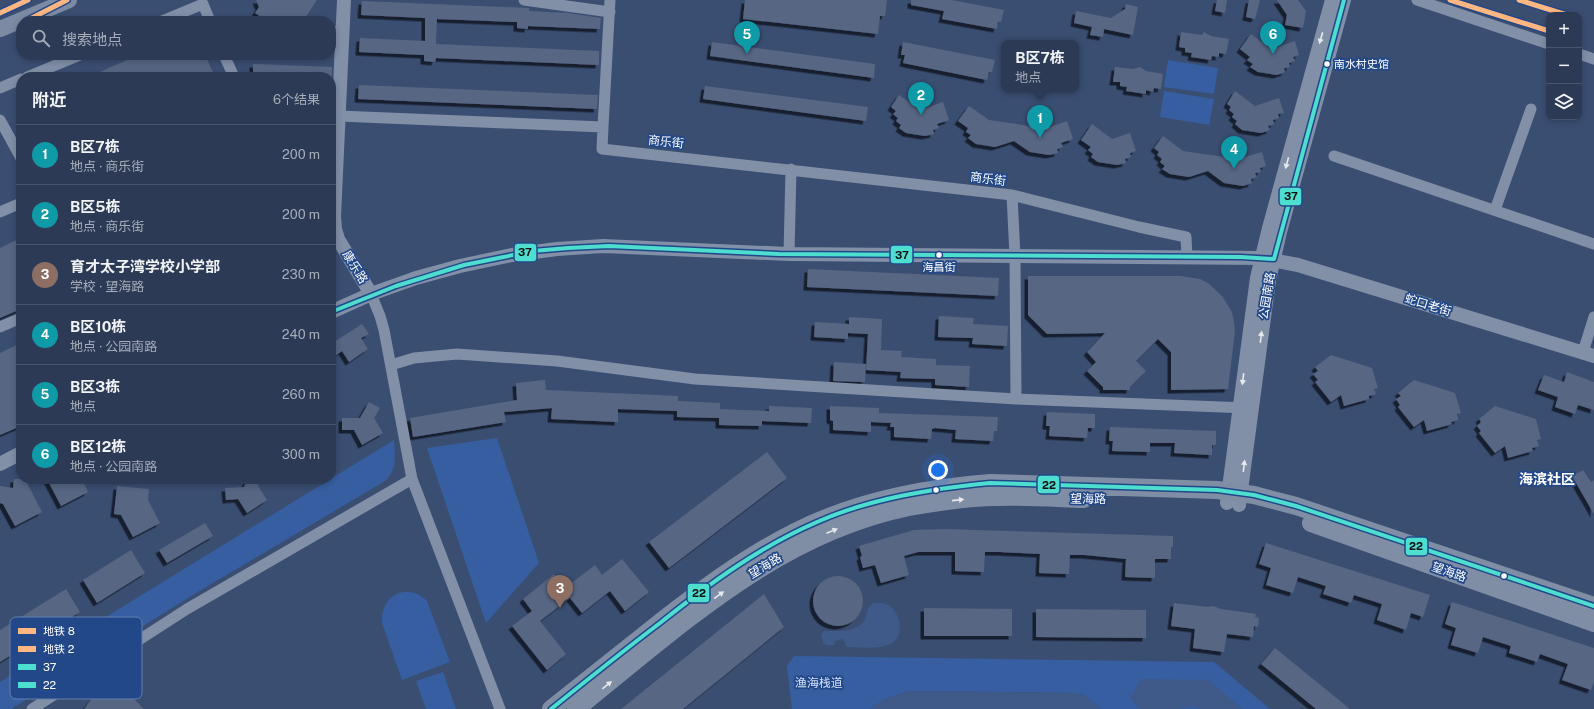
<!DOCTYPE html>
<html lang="zh">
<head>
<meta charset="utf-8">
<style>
  body { margin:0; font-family:"Public Sans","Noto Sans SC",sans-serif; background:#34415c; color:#f1f3f6 }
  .controls { position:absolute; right:12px; top:12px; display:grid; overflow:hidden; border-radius:8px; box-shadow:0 2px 6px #0003 }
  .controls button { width:36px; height:36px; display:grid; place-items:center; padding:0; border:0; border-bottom:1px solid #48546c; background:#2c3a56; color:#f1f3f6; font:20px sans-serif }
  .you { position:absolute; left:938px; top:470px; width:14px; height:14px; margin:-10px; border:3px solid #fff; border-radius:50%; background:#1a73e8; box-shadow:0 0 0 6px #1a73e833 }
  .badge { display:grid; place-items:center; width:26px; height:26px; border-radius:50%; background:#bac1ce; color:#fff; font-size:13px; font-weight:700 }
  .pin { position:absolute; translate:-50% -33px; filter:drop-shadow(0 1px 2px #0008) }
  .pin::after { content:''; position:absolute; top:21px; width:14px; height:12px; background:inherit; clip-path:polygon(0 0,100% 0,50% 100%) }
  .popup { position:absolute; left:1001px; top:40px; width:78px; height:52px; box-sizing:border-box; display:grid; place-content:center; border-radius:8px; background:#2c3a56; filter:drop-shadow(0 1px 3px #0005); font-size:13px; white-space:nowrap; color:#a6adb9 }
  .popup b { font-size:15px; color:#f1f3f6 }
  .popup::after { content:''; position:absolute; left:50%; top:100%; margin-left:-8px; border:8px solid transparent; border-top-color:#2c3a56 }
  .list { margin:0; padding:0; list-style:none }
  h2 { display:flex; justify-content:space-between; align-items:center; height:52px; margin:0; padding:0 16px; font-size:17px }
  h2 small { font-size:13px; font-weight:400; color:#a6adb9 }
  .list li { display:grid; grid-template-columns:26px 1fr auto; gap:12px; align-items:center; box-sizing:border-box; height:60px; padding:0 16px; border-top:1px solid #48546c }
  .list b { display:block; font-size:15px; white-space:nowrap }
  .list p { margin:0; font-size:13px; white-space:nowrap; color:#a6adb9 }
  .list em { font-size:13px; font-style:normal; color:#a6adb9 }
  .icon { flex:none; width:22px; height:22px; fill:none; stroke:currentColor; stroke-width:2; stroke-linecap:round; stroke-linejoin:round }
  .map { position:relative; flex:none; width:1594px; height:709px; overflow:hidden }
  .search { position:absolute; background:#2c3a56; box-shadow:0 2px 6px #0003; left:16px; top:16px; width:320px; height:44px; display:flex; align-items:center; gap:10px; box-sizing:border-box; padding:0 14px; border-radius:16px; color:#a6adb9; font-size:15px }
  .panel { position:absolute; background:#2c3a56; box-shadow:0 2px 6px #0003; left:16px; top:72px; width:320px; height:412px; border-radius:16px }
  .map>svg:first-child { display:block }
  .green { fill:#375ea0 }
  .water { fill:#3f5988 }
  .building { fill:#566683; filter:url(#shadow) }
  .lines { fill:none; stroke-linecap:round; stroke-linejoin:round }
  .minor { stroke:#818fa7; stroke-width:11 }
  .tertiary { stroke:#818fa7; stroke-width:14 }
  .secondary { stroke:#7d8aa3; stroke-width:16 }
  .primary { stroke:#808ea5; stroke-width:18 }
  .bus-1-casing { stroke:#22488a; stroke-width:7 }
  .bus-2-casing { stroke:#22488a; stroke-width:7 }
  .bus-1 { stroke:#4dded0; stroke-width:4 }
  .bus-2 { stroke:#4dded0; stroke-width:4 }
  .metro-1-casing { stroke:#22488a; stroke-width:8 }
  .metro-2-casing { stroke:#22488a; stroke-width:8 }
  .metro-1 { stroke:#ffb680; stroke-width:5 }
  .metro-2 { stroke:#ffb680; stroke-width:5 }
  .oneway { fill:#e6e9ed }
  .oneway2 { fill:#e6e8ed }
  .bus-dot { fill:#fff; stroke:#22488a; stroke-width:1.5 }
  .labels { text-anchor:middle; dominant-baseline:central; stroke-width:3.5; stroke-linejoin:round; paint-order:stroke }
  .bus-label { font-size:11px; fill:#fff; stroke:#22488a; text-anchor:start }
  .street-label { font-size:12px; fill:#fff; stroke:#22488a }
  .park-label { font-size:12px; fill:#d3e1f8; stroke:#22488a }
  .quarter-label { font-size:14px; font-weight:bold; fill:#fff; stroke:#22488a }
  .key { fill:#22488a; stroke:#647fad; stroke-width:1 }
  .key-label { font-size:11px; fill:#fff }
  .line-badge { stroke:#22488a; stroke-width:1.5 }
  .pale-badge-label { font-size:11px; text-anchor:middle; font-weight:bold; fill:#111 }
</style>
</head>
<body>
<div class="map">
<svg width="1594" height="709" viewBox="0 0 1594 709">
  <defs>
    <filter id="shadow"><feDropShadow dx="-3.5" dy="3.5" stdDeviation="0" flood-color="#0009"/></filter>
  </defs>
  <rect width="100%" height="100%" fill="#3a4e72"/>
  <path class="green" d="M1168,60L1218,68L1214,94L1164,87Z
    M1164,91L1214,99L1209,125L1160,117Z
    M497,438L539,563L486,623L427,448Z
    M394,440C395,456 397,470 385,481L191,596L11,709H0V682Z
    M403,592C413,592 419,593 427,601L450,662L402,680L382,623C381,608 388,595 403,592Z
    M794,656L1214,662L1270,709H1101L1083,695L1075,693L910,691L885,699L870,709H792L787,666Z
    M443,672L456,709H426L416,681Z"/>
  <path class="water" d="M874,603C878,603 883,602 886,604C901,610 906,637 890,644C877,650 860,647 846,647L844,640L842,639L835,641L834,645H826L823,643L821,634L824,631C838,631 862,633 866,616C868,609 868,606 874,603Z
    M1141,679L1208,680L1243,709H1200L1193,706L1179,709H1141L1130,699Z
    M910,691L1075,693L1083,695L1101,709H870L885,699Z"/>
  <path class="building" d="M256,0H317L303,21L296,19L290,21H267L255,13L259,7Z
    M745,0H887L885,16H880L878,34L743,19Z
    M911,0H952L1004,10L1001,22H998L997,29L942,19L944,11L911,5Z
    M1217,0H1227L1225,13L1215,11Z
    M1249,0H1260L1255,19L1246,17Z
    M1277,0H1298L1306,11L1303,28L1285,25L1287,15Z
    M362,1L529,8V11L568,13L601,18L600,29L528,26V29L517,28V22L437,19L436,41V44L599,51V65L436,58L435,62L424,61V55L359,52L360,38L425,41V18L361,15Z
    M1126,4L1138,7L1133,35L1104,29L1103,37L1090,35L1092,27L1074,23L1076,11L1111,18L1125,9Z
    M1181,32L1202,35L1204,32L1211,36L1229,39L1226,54L1219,53V57L1212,56L1211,60L1191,57L1192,53L1185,52V48L1179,47Z
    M1251,34L1271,49L1295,41L1299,55L1293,57L1295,61L1289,63L1290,67L1284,68L1285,72L1277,75L1258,72L1250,67L1253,64L1247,60L1250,57L1240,49Z
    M712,42L875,64L874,78L710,56Z
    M903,42L995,60L992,72H989L987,80L903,63L905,55H901Z
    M138,55H205L215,77H89Z
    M253,64L332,67V77H253Z
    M1115,67L1133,69L1140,67L1146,71L1163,74L1161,89L1154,88L1153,92L1146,90V94L1126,91L1127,87L1120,86V82H1113Z
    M359,85L598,95L597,109L358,99Z
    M705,86L868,107L866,121L703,99Z
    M1235,91L1255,106L1279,98L1284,113L1278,114L1279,118L1273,120L1274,124L1268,126L1270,130L1261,133L1242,130L1235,124L1237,121L1232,117L1234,114L1229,110L1231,107L1227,104Z
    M899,95L920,110L943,102L949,120L937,124L939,128L933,130L934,134L925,136L906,133L899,128L901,125L896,121L898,118L893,114L896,111L891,107Z
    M969,106L989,120L1017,124L1044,129L1067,121L1073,139L1061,143L1063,147L1057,149L1058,153L1049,155L1030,152L1014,141L995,147L976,144L968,138L971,135L966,132L968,128L958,121Z
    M1092,124L1112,139L1130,133L1136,151L1130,153L1131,157L1125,159L1126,163L1117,165L1098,162L1091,157L1093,154L1088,150L1091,147L1081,140Z
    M1163,136L1183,151L1238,159L1262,152L1266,166L1260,168L1261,172L1255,173L1257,177L1251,179L1252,183L1243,186L1224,183L1208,171L1189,177L1170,174L1162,169L1165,166L1160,162L1162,159L1157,155L1159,152L1154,148Z
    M21,238V309L0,318V248Z
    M808,269L999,278L998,296L807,287Z
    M1028,276H1181L1200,279L1208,283L1222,296L1232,312L1234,322L1235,331L1228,389L1171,390V352L1158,339L1136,361L1146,371L1130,387V390H1103V387L1087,371L1096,362L1087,352L1105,333L1047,334L1028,315Z
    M939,316L974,318L973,324L1008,326L1007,346L972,344L973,338L938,337Z
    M849,317L882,319L881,350L902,351L901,357L936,359V365L970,366L969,387L935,385V379L900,378L901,372L866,370L868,334L848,333V339L814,337L815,322L849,324Z
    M362,324L369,334L361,338L368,349L349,362L342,351L335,356L331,350V344Z
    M21,343V426L0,435V353Z
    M1331,355L1372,368L1378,388L1374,389L1376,394L1369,396V399L1344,406L1341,395L1331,402L1315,382L1318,380L1313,374L1318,371L1315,367Z
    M834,362L866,364L865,382L833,381Z
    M1567,372L1594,382V410L1578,405L1575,414L1555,407L1558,397L1538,390L1544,375L1564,382Z
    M545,380L546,390L678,396V401L720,403V409L769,411V406L812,408L811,423L762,421V426L719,425V418L677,417V411L618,409V422L551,419L552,408L504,412L506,422L413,437L410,418L517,400L516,383Z
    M1414,380L1455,393L1461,413L1457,414L1458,420L1451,422L1452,424L1427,431L1424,420L1414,427L1398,407L1400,405L1396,399L1401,396L1398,393Z
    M369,402L380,408L374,418L383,433L362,445L354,430H342V418H360Z
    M830,406L879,408V413L998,417L997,431H994L993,441L955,439L956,430L935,428L932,429L931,439L894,437V427H890L891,423L871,422V432L833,430V421L830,420Z
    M1495,406L1536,419L1541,439L1537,440L1539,446L1532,448L1533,451L1508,458L1505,446L1495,453L1479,433L1481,431L1477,426L1481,422L1479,419Z
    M1047,412L1095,414V428H1088L1087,438L1049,436L1050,426H1046Z
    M1110,427L1216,431V445H1212V455L1174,453L1175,443H1150V452L1112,451L1113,441H1109Z
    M767,452L787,478L669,568L649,542Z
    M1583,470L1591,482L1594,480V514L1572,476Z
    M14,479H25L42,512L15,526L3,504L0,503V486L13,488Z
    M47,479H82L88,492L61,506Z
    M247,479H261L258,486L267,500L247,513L238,499L226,500L225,488L244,487Z
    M117,486L149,489L148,500L160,523L133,537L121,515L114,514Z
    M205,523L213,536L167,563L159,550Z
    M945,529L1173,536V547H1171V559H1155V578L1125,577L1126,559L1085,555H1070L1069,574L1039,573L1040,554L1000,552H985L984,572L955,571V552H918L904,556L909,575L881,583L875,565L863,568L860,557L862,556L859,546L914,530Z
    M1266,543L1430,595L1423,617L1411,613L1406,630L1377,620L1382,604L1354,595L1351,603L1323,594L1326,586L1298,577L1293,593L1266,585L1271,568L1259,564Z
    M131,550L145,573L97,603L83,580Z
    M622,559L649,592L625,611L610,591L582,613L570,598L540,621L566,654L547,670L512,626L532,611L523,599L554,574L565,588L595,565L602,575Z
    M813 601a25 25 0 1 1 50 0a25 25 0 1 1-50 0Z
    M66,589L80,612L0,662V630Z
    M764,594L784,627L683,709H621Z
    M1452,602L1594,648V681L1591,690L1562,680L1568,664L1540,654L1537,662L1509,653L1511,646L1483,637L1478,653L1451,645L1456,628L1445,624Z
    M1174,603L1208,607L1213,606L1221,609L1256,614L1255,617L1259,618L1258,627L1254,626L1253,637L1227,634L1224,652L1193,648L1195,629L1171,626Z
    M924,608L1012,609V636H924Z
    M1036,609L1146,610V638L1036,637Z
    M1275,648L1350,709H1316L1261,664Z
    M109,691H117L131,696L144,709H84L90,701L95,696L102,692Z"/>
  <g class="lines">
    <path class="minor" d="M524,0L610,12
      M1417,0L1549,44
      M162,21L203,4L210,21
      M331,33L343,30
      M1579,54L1594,59
      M224,55L234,77
      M27,77L80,55
      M0,88L21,79
      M339,116L603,127L602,149L1012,195L1139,227L1186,237L1187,257
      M0,120L21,158
      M603,127L610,0
      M1334,156L1594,244
      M1012,195L1015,256L1016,399
      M1495,210L1531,109
      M0,212L21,203
      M789,254L791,169
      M371,294L380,316L384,330L412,479L500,709
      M0,327L21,318
      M1583,352L1594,317
      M391,365L414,358L457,354L557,361L695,379L1016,399L1247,408
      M32,709L187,609L412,479"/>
    <path class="tertiary" d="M344,0L334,216L335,229L338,239L371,294
      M331,312L371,294L416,278L460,266L512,255L557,249L603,246L789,254L1261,258L1298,265L1594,356
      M0,464L21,453
      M1227,503L1257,278L1269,228L1332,0
      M1239,505L1269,280L1280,232L1344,0"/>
    <path class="secondary" d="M0,29L69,0"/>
    <path class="primary" d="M1311,523L1594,623
      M551,709C585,682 619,655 653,628C699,592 743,558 795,532C854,502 926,488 990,483L1217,490L1254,495L1296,506L1594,606
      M576,709C679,627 776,534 909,507C937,502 967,497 996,497C1025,496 1055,498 1084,499"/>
    <g class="bus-1-casing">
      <path id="bus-1" d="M331,312L396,286L464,265L533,251L568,248L609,246L779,254L1241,257L1274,259L1344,0"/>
    </g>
    <g class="bus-2-casing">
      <path id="bus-2" d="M551,709C587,680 623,651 660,623C709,584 759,547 817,522C871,498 931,489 990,483L1217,490L1254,495L1296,506L1594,606"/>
    </g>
    <use href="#bus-1" class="bus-1"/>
    <use href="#bus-2" class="bus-2"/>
    <g class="metro-1-casing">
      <path id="metro-1" d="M1450,0L1549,31
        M26,21L67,0"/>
    </g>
    <g class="metro-2-casing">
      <path id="metro-2" d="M1519,0L1567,15
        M0,13L28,0"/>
    </g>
    <use href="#metro-1" class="metro-1"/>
    <use href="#metro-2" class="metro-2"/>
  </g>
  <defs><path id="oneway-solid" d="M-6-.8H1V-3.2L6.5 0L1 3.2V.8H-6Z"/></defs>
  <g class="oneway">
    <use href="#oneway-solid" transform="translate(1321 38) rotate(106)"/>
    <use href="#oneway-solid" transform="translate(1287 163) rotate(105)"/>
    <use href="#oneway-solid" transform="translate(1261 337) rotate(-83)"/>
    <use href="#oneway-solid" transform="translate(1243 379) rotate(97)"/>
    <use href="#oneway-solid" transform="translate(1244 466) rotate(-83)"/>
  </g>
  <g class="oneway2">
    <use href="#oneway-solid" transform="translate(958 500) rotate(-6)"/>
    <use href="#oneway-solid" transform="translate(832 531) rotate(-22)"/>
    <use href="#oneway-solid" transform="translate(719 595) rotate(-36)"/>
    <use href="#oneway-solid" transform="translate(607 685) rotate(-39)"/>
  </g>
  <g class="bus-dot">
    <circle cx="1327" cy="64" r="3.5"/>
    <circle cx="939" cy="255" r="3.5"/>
    <circle cx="936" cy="490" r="3.5"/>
    <circle cx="1504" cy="576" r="3.5"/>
  </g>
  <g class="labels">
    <g class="bus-label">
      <text x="1334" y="64">南水村史馆</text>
      <text x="939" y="267" text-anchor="middle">海昌街</text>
    </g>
    <g class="street-label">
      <text transform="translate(666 142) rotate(6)">商乐街</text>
      <text transform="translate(988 179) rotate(7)">商乐街</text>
      <text transform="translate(355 267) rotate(59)">康乐路</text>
      <text transform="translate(1267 296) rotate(-81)">公园南路</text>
      <text transform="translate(1428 305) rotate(17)">蛇口老街</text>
      <text transform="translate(1088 499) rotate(1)">望海路</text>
      <text transform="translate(765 566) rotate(-31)">望海路</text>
      <text transform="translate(1449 572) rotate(19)">望海路</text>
    </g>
    <g class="park-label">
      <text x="819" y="683">渔海栈道</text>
    </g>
    <g class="quarter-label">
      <text x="1547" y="479">海滨社区</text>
    </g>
  </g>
  <rect x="10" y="617" width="132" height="82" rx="6" class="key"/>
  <rect x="18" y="628" width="18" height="6" fill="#ffb680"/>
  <rect x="18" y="646" width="18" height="6" fill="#ffb680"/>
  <rect x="18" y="664" width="18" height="6" fill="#4dded0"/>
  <rect x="18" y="682" width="18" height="6" fill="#4dded0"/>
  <g class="key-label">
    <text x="43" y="635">地铁 8</text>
    <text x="43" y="653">地铁 2</text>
    <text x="43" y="671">37</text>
    <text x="43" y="689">22</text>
  </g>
  <g class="line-badge">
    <rect x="1279" y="187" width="23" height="19" rx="4" fill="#4dded0"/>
    <rect x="514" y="243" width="23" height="19" rx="4" fill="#4dded0"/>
    <rect x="890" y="245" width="23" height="19" rx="4" fill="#4dded0"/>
    <rect x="1037" y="475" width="23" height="19" rx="4" fill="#4dded0"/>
    <rect x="1405" y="537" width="23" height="19" rx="4" fill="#4dded0"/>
    <rect x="687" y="583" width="23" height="20" rx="4" fill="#4dded0"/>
  </g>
  <g class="pale-badge-label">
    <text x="1291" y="200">37</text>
    <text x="525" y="256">37</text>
    <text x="902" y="259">37</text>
    <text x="1049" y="489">22</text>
    <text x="1416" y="550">22</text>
    <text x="699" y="597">22</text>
  </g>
</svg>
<div class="controls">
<button>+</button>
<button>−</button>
<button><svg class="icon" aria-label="layers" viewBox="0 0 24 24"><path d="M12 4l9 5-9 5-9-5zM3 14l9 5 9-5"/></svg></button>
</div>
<div class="you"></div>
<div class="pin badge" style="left:1040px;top:138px;background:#0f9aa8">1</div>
<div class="popup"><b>B区7栋</b>地点</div>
<div class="pin badge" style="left:921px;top:115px;background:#0f9aa8">2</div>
<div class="pin badge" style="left:560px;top:608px;background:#8d6e63">3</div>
<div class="pin badge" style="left:1234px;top:169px;background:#0f9aa8">4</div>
<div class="pin badge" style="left:747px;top:54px;background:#0f9aa8">5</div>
<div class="pin badge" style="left:1273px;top:54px;background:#0f9aa8">6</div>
<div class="search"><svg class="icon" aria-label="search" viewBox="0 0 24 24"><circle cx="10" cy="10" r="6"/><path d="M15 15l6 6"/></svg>搜索地点</div>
<section class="panel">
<h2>附近<small>6个结果</small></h2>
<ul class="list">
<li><span class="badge" style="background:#0f9aa8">1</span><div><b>B区7栋</b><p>地点 · 商乐街</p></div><em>200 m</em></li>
<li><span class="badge" style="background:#0f9aa8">2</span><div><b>B区5栋</b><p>地点 · 商乐街</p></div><em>200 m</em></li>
<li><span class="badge" style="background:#8d6e63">3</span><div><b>育才太子湾学校小学部</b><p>学校 · 望海路</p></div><em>230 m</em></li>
<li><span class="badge" style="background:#0f9aa8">4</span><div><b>B区10栋</b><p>地点 · 公园南路</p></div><em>240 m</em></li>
<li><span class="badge" style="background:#0f9aa8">5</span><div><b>B区3栋</b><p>地点</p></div><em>260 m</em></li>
<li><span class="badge" style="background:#0f9aa8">6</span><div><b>B区12栋</b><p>地点 · 公园南路</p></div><em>300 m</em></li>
</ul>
</section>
</div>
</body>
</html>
